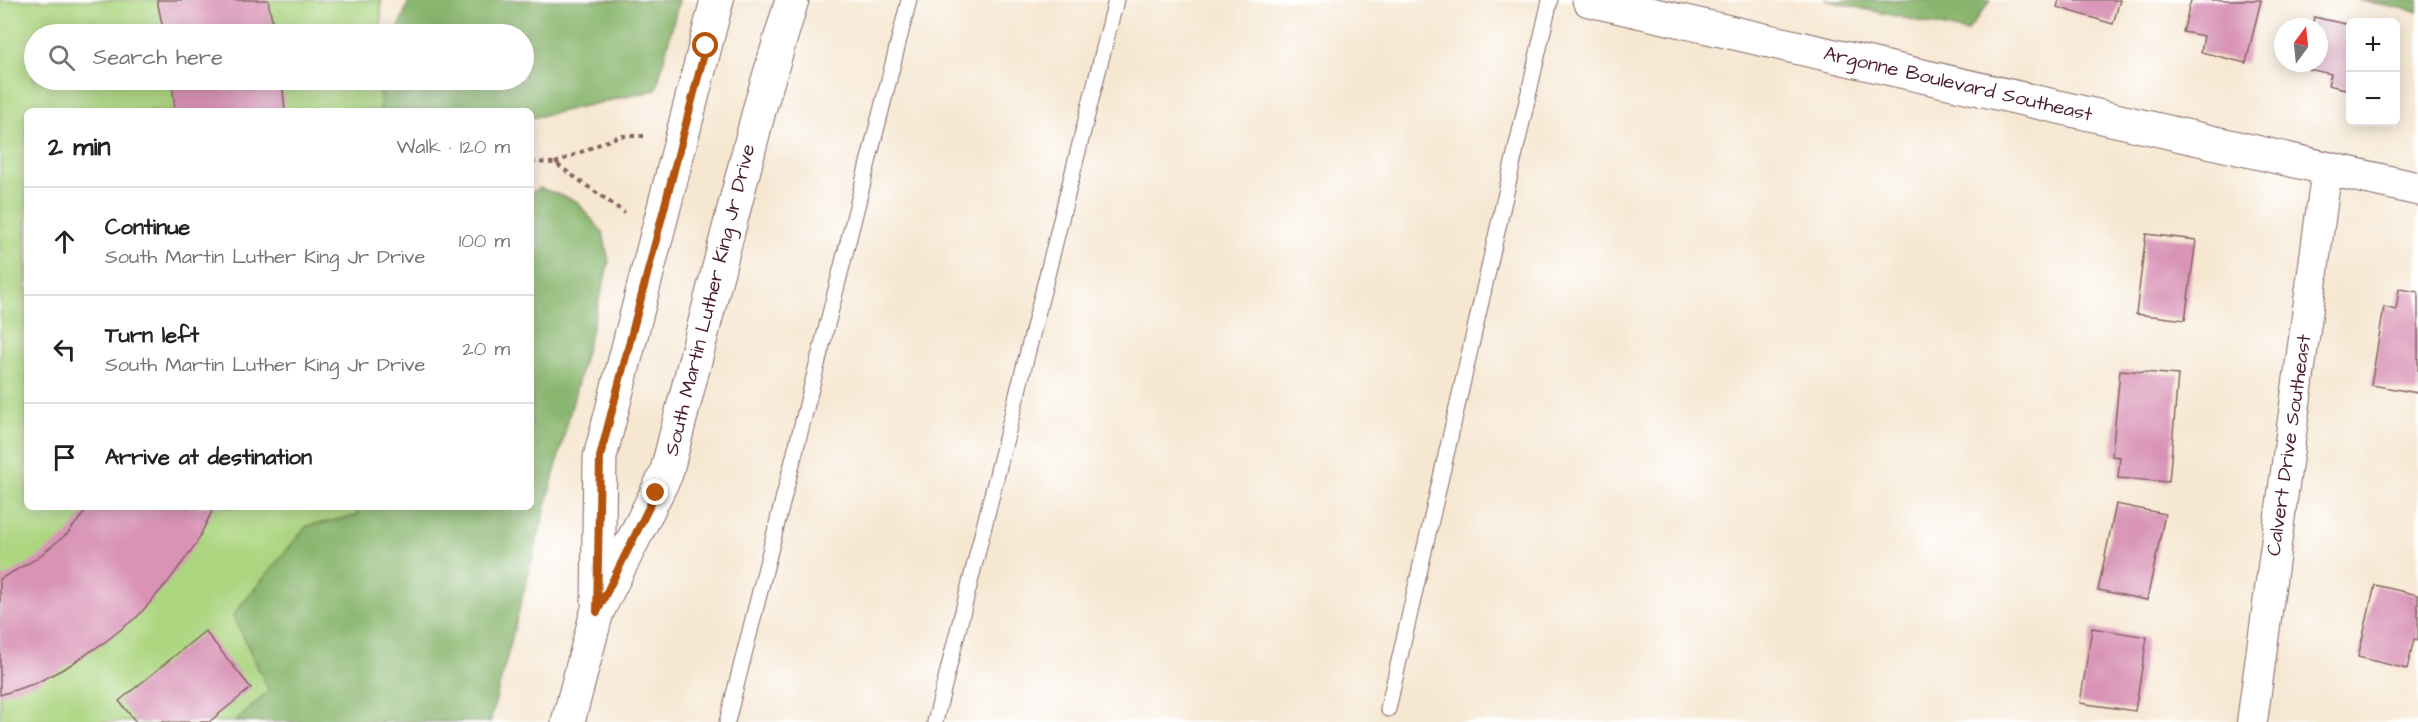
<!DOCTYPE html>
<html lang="en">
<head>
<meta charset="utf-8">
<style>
  body { margin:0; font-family:"Architects Daughter",sans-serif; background:#f2f2f2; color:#202124 }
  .controls { position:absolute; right:18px; top:18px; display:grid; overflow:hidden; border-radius:9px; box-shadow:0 3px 15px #0003 }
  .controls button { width:54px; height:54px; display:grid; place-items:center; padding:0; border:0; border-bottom:2px solid #e0e0e0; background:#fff; color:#202124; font:30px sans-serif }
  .compass { position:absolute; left:2274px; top:18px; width:54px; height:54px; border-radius:50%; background:#fff; box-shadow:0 3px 15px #0003; rotate:15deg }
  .stop { position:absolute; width:18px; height:18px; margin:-14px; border:4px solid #b45309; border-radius:50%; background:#fff }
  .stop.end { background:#b45309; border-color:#fff; box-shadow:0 2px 6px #0008 }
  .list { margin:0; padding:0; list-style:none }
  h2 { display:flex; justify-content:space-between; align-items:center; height:78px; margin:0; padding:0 24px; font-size:26px }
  h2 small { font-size:20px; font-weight:400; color:#757577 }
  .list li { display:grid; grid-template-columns:39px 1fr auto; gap:18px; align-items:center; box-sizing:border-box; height:108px; padding:0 24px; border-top:2px solid #e0e0e0 }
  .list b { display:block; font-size:22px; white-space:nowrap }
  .list p { margin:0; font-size:20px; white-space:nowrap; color:#757577 }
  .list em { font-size:20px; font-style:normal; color:#757577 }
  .icon { flex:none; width:33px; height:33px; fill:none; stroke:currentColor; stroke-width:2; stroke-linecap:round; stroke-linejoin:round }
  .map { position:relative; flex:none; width:2418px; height:722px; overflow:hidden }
  .search { position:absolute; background:#fff; box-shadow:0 3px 15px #0003; left:24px; top:24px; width:510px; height:66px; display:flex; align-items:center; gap:15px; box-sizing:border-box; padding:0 21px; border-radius:33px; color:#757577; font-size:22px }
  .panel { position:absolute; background:#fff; box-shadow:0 3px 15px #0003; left:24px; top:108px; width:510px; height:402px; border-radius:9px }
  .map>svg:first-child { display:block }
  .green { fill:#acd580; stroke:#7b7a56; stroke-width:1.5 }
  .forest { fill:#89b66e; stroke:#6a6a4c; stroke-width:1.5 }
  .building { fill:#d893b5 }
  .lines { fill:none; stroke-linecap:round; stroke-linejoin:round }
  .lane-casing { stroke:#866565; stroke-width:17 }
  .street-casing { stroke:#866565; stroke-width:32 }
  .secondary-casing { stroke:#866565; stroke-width:35 }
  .primary-casing { stroke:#866565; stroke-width:35 }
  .path { stroke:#866565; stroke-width:4; stroke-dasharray:4.5 4.5; stroke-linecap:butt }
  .lane { stroke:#fff; stroke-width:15 }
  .street { stroke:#fff; stroke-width:30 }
  .secondary { stroke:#fff; stroke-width:33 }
  .primary { stroke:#fff; stroke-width:33 }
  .route { stroke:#b45309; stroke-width:8 }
  .labels { text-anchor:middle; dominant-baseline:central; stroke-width:6; stroke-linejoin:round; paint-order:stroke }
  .street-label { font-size:20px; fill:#4a1f2b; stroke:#fff }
</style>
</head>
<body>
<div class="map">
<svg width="2418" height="722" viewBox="0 0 2418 722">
  <rect width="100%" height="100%" fill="#fff"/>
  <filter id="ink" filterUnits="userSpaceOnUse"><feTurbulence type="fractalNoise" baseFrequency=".0167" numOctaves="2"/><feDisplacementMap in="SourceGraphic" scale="12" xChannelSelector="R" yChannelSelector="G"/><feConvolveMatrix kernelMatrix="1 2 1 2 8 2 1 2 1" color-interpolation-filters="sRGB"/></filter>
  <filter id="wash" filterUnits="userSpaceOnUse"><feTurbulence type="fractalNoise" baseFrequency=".008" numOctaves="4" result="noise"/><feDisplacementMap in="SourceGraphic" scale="24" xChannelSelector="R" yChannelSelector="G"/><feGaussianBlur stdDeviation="1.35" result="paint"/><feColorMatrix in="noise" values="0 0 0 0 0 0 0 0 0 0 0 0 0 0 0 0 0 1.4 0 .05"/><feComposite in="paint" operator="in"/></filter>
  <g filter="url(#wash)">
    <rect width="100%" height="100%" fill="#f6e7d1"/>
    <path class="green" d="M0,0H381V34H34V80H380V111H27V507H359L356,516L307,526L269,691L235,722H0Z"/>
    <path class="forest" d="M409,0H679L656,90L531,118V111H380L381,80H524V34H397Z
      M1824,0H1991L1967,32Z
      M2358,0H2418V11Z
      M540,188L576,201L603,233L609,262L490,722H235L269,691L233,615L307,526L356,516L359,507H531V193Z"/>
    <g id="blocks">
      <path class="building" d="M157,0H268L275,34H164Z
        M2059,0H2120L2113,24L2057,7Z
        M2191,0H2261L2246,63L2201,52L2204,36L2183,32Z
        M2314,17L2350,25V90L2328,85L2331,74L2304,68V63H2319V27H2312Z
        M172,80H282L285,111H175Z
        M2146,234L2196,240L2185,320L2136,314Z
        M2399,289L2418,292V393L2371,385L2384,307L2396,310Z
        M2120,370L2178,375L2169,482L2118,478L2120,457L2112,456Z
        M2116,504L2165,514L2147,600L2098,590Z
        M89,507H214L196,544L168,582L138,616L105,642L67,667L36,683L0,695V579L36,559L68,533Z
        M2375,585L2418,595V640L2414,639L2407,669L2358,657Z
        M2092,628L2147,637L2135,711L2080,703Z
        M205,631L251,688L209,722H136L119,701Z"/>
    </g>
  </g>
  <g filter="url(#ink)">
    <use href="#blocks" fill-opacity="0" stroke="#866565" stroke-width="1.5"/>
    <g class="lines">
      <g class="lane-casing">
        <path id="lane" d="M1388,709L1550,0
          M727,722L909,0
          M935,722L1116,0"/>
      </g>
      <g class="street-casing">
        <path id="street" d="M2252,722L2327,168"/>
      </g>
      <g class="secondary-casing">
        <path id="secondary" d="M1589,0L2418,189"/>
      </g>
      <g class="primary-casing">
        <path id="primary" d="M598,601L600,457L717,0
          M568,722L597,612L666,474L760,107L792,0"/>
      </g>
      <path class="path" d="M531,162L555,163L625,213
        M555,163L619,136H645"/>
      <use href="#lane" class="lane"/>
      <use href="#street" class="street"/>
      <use href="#secondary" class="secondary"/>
      <use href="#primary" class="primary"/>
    </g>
  </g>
  <g class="lines" filter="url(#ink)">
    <path class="route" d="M656,493L597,612L600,457L706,46"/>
  </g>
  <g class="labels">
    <g class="street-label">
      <text transform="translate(1958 84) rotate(13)">Argonne Boulevard Southeast</text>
      <text transform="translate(710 300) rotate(-76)">South Martin Luther King Jr Drive</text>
      <text transform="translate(2289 445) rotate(-82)">Calvert Drive Southeast</text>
    </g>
  </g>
</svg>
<div class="controls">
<button>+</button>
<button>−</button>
</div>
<svg class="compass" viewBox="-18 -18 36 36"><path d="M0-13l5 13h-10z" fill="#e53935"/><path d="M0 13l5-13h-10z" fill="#757577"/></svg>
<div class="stop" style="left:706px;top:46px"></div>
<div class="stop end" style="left:656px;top:493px"></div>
<div class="search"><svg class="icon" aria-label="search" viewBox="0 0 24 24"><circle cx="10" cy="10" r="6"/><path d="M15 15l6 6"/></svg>Search here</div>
<section class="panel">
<h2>2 min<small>Walk · 120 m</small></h2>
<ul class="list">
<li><svg class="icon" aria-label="ahead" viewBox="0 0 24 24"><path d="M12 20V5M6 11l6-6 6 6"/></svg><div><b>Continue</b><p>South Martin Luther King Jr Drive</p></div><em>100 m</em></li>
<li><svg class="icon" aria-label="left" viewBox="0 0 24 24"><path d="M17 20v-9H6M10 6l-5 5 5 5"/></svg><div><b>Turn left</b><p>South Martin Luther King Jr Drive</p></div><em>20 m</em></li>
<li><svg class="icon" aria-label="arrive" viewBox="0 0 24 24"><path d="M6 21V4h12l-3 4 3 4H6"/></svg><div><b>Arrive at destination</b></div></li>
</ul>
</section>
</div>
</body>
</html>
